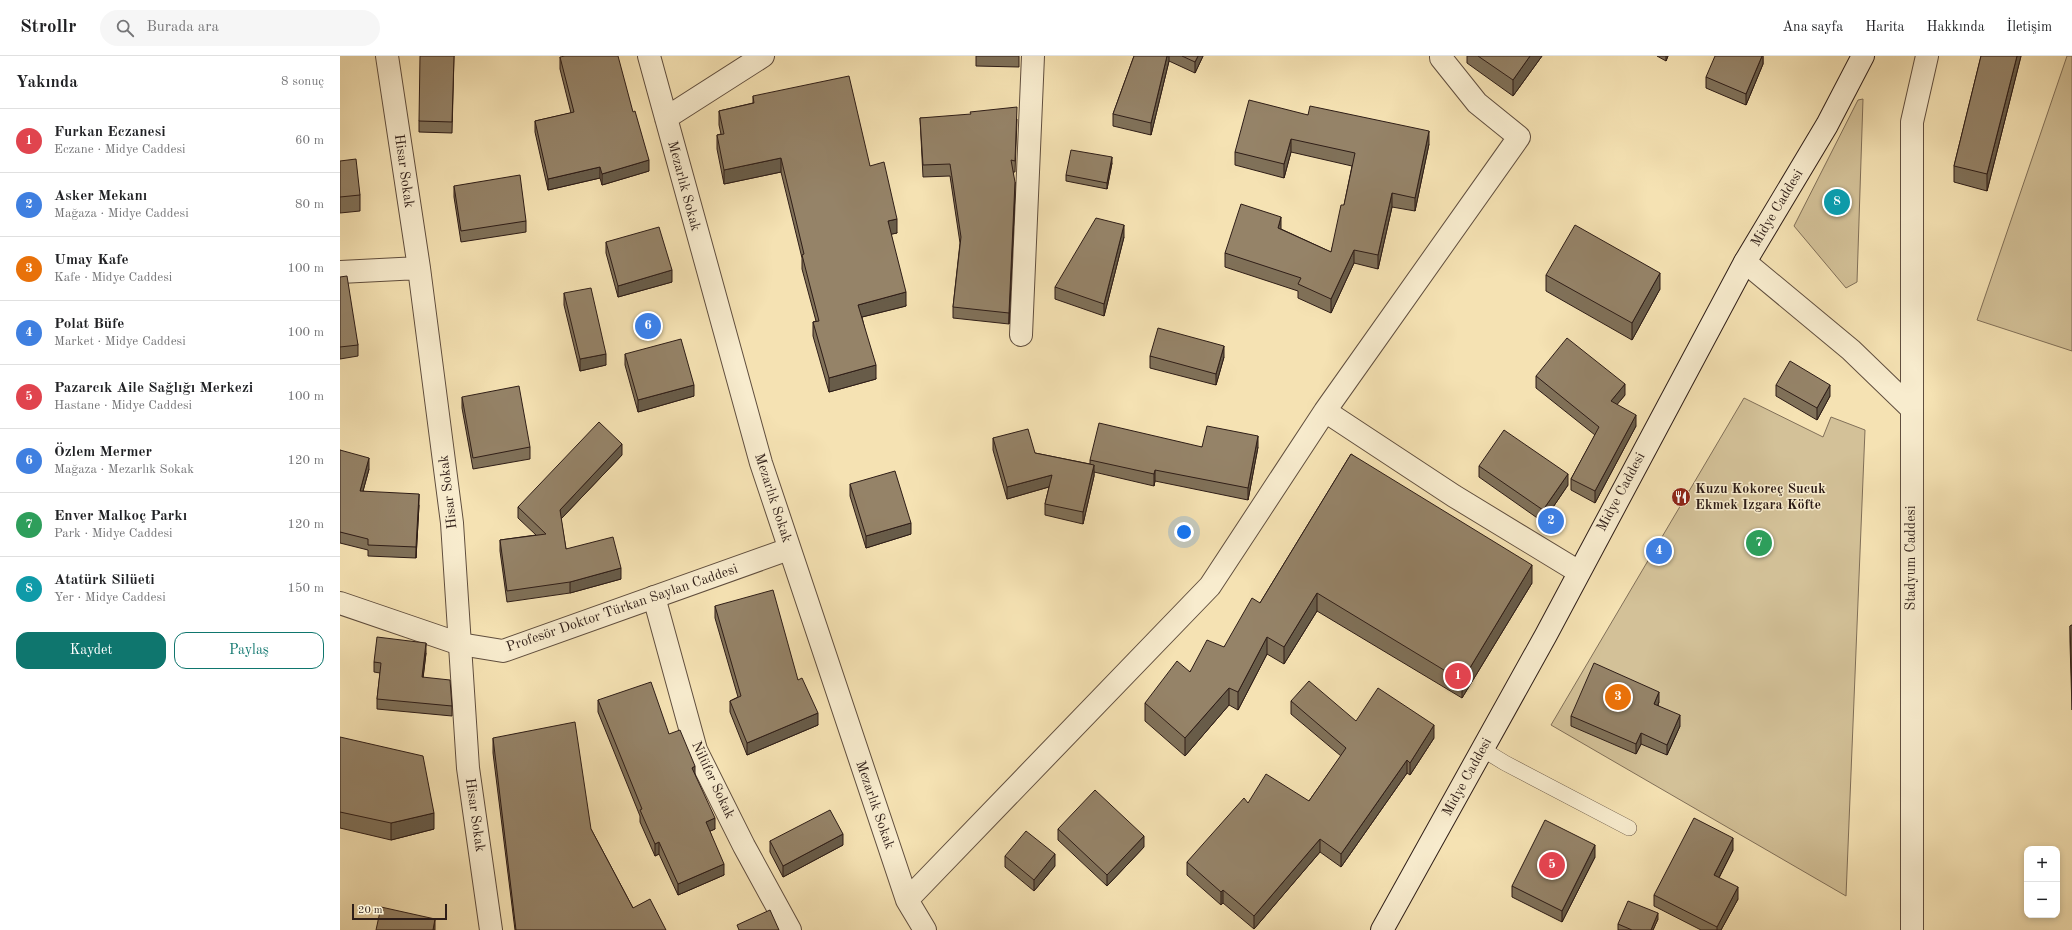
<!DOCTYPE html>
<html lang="tr">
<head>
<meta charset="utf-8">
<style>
  body { margin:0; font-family:"Old Standard TT",serif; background:#f6f6f6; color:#202124 }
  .controls { position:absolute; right:12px; bottom:12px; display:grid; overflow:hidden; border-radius:8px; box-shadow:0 2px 6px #0003 }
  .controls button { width:36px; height:36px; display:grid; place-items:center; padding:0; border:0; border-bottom:1px solid #e0e0e0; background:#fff; color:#202124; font:20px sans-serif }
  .scale { position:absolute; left:12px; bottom:10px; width:95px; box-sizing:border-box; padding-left:4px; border:2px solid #2e1d17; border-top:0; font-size:11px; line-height:14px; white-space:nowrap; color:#2e1d17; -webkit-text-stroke:3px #f8ecce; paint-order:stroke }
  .you { position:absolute; left:844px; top:476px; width:14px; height:14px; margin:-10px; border:3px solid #fff; border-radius:50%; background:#1a73e8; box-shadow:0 0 0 6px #1a73e833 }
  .badge { display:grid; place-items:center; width:26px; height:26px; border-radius:50%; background:#0f766e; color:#fff; font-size:13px; font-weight:700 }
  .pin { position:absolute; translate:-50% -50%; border:2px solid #fff; box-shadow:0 1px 4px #0006 }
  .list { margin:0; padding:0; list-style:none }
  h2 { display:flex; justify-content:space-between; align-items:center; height:52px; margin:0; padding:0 16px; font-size:17px }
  h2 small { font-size:13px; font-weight:400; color:#757577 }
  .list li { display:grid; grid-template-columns:26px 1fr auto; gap:12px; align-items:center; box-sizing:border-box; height:64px; padding:0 16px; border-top:1px solid #e0e0e0 }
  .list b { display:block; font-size:15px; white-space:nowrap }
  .list p { margin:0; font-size:13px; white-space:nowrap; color:#757577 }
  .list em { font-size:13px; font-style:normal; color:#757577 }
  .actions { display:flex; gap:8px; padding:12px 16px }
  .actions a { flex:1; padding:9px 0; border:1px solid #0f766e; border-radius:12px; text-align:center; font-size:14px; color:#0f766e }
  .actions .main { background:#0f766e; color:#fff }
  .icon { flex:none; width:22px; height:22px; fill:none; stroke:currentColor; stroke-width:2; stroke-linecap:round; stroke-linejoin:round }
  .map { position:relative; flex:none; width:1732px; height:874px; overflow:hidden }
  header { display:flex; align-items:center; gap:24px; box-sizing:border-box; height:56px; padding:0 20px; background:#fff; border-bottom:1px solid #e0e0e0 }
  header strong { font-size:19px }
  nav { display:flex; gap:22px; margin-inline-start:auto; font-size:14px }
  .search { width:280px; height:36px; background:#f6f6f6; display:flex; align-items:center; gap:10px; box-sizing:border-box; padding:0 14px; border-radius:22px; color:#757577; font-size:15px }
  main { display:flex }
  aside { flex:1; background:#fff }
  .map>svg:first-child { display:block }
  .green { fill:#d3c198; stroke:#806f58 }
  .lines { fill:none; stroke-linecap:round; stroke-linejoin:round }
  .service-casing { stroke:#604e3e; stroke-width:16 }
  .minor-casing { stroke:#604e3e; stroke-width:24 }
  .tertiary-casing { stroke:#604e3e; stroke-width:24 }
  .secondary-casing { stroke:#2e1d17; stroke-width:24 }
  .service { stroke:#f8ecce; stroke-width:15 }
  .minor { stroke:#f8ecce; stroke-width:22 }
  .tertiary { stroke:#f8ecce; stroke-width:22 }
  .secondary { stroke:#f8ecce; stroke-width:22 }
  .wall { fill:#807159; stroke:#2e1d17 }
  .shaded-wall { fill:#685c49; stroke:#2e1d17 }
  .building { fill:#958368; stroke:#2e1d17 }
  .labels { text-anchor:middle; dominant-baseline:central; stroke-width:3; stroke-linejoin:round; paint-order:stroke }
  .street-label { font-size:14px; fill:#2e1d17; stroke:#f8ecce }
  .poi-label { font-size:14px; font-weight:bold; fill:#2e1d17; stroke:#f8ecce; text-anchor:start }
</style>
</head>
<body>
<header>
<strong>Strollr</strong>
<div class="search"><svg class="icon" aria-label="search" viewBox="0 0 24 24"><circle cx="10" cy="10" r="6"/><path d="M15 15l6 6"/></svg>Burada ara</div>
<nav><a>Ana sayfa</a><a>Harita</a><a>Hakkında</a><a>İletişim</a></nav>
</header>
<main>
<aside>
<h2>Yakında<small>8 sonuç</small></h2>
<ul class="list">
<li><span class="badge" style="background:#e0444e">1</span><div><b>Furkan Eczanesi</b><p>Eczane · Midye Caddesi</p></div><em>60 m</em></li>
<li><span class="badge" style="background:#3f7fe0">2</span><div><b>Asker Mekanı</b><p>Mağaza · Midye Caddesi</p></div><em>80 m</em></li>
<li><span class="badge" style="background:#e8710a">3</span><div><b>Umay Kafe</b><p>Kafe · Midye Caddesi</p></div><em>100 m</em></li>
<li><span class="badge" style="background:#3f7fe0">4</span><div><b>Polat Büfe</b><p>Market · Midye Caddesi</p></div><em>100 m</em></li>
<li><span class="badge" style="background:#e0444e">5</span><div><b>Pazarcık Aile Sağlığı Merkezi</b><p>Hastane · Midye Caddesi</p></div><em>100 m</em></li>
<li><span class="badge" style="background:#3f7fe0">6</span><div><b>Özlem Mermer</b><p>Mağaza · Mezarlık Sokak</p></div><em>120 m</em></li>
<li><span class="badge" style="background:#2e9e5b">7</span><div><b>Enver Malkoç Parkı</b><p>Park · Midye Caddesi</p></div><em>120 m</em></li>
<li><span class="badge" style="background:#0f9aa8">8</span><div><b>Atatürk Silüeti</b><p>Yer · Midye Caddesi</p></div><em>150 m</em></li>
</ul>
<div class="actions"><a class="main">Kaydet</a><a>Paylaş</a></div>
</aside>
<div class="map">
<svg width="1732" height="874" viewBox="0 0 1732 874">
  <rect width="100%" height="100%" fill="#f5e2b3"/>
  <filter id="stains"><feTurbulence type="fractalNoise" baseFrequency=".005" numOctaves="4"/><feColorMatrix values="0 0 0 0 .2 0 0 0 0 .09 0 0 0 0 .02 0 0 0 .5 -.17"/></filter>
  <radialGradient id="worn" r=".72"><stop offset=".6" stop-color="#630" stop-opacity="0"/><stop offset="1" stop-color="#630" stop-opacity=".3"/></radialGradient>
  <path class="green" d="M1727,0H1732V295L1637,264Z
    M1523,43L1517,226L1506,232L1454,170L1518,44Z
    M1404,342L1483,381L1491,361L1525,374L1506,840L1211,669Z"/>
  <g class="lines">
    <g class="service-casing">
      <path id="service" d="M1142,693L1165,707L1289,772"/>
    </g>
    <g class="minor-casing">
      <path id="minor" d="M47,0L79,212L112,467L128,712L151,874
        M309,0L421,407L567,844L585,874
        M326,62L423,0
        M0,216L79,212
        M681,279L693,0
        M985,355L1114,440L1239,516
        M314,541L356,694L404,790L450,874
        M567,844L870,530L985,355L1179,81L1137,47L1101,2V0"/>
    </g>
    <g class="tertiary-casing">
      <path id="tertiary" d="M1405,206L1511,294L1571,352
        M0,547L120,588L163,595L449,493
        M1572,874V66L1587,0"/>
    </g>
    <g class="secondary-casing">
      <path id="secondary" d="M1042,874L1206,579L1405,206L1487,69L1523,0"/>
    </g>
    <use href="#service" class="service"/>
    <use href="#minor" class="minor"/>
    <use href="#tertiary" class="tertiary"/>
    <use href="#secondary" class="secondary"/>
  </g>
  <path class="wall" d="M114,0L112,77L79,76V65Z
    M636,0H679V11L636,10Z
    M794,0H863L855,17L829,5L811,79L773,70V58Z
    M1127,0H1202L1173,40L1127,7Z
    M1317,0H1328L1326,5Z
    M1423,0V8L1406,49L1366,32V21Z
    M1641,0H1681L1647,135L1614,126V110Z
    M220,1L309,115L262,129L260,122L208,134L195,76V65L231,57L220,13Z
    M413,40L530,110L557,177L551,178L566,250L522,261L536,323L489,336L473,280V266L476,265L462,213V202L441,116L384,128L377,93V79L381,78L379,69V55L413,47Z
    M968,59L1089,88L1075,155L1052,151L1038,213L1014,207L991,257L958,242V235L885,211V197L941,173L991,196L1004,149L1012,110L951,96L944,122L895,109V96Z
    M580,62L677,63L675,116H673L675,138L669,268L613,262V251L620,187L610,120L583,121Z
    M0,105L20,139V155L0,157Z
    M772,107L767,133L726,125V119Z
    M114,130L186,165V176L121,186L114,141Z
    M784,181L764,260L715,243V231Z
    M266,186L332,226L278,241L266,197Z
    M1206,219L1320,233L1292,284L1206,235Z
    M0,221L18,289V300L0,303Z
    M224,237L266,309L240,315L224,249Z
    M285,298L354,340L298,356L285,309Z
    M810,300L884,301L876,329L810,312Z
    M1196,320L1285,339L1277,348L1296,370L1255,447L1231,434V423L1255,379L1196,332Z
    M1436,329L1490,340L1477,364L1436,340Z
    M122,341L190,391V403L133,413L122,352Z
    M653,382L695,397L750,408V404L862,391H918L908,444L815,425L814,430L754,416V420L743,468L705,459V448L709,431L667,443L653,394Z
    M0,394L29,413L23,435L79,449L76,502L28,500V494L0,487Z
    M1011,398L1192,527L1122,642L977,555L944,608L927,598L898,654L889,649L845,700L805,665V647L884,591L920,547Z
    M282,399L221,463L226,493L281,523L230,537L167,546L160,495V484L196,479L178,462V451Z
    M1139,410L1228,429L1203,466L1139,421Z
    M510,428L571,478L526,492L510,440Z
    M375,550L458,624L478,669L407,699L390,656V645L398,641L375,562Z
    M1732,569V654L1730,586V570Z
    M86,597L83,621L112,650V660L37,653V643L40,617L34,616V606Z
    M258,644L329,678L355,719L375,773L370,775L384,819L338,839L319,798L315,800L300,766V760L258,656Z
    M951,645L1016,665L1094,682L1070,719L1067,717L1001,811L980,796L914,873L883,847L881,849L847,819V806L908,747L969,745L1001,700L951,658Z
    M1319,646L1318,649L1340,670L1327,699L1301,688L1296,698L1231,670V660Z
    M0,681L94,773L51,784L0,772Z
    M153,682L251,773L293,852L326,874H175L153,697Z
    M718,773L804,791L767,830L718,784Z
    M430,785L503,789L443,821L430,796Z
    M1393,794L1379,822L1398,843L1381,874H1361L1314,850V839Z
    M665,800L715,810L694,835L665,811Z
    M1255,801L1222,866L1172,841V830Z
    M1318,863L1313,874H1278V868Z"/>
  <path class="shaded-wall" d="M827,0H829V5L811,79V67Z
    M858,0H863L855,17V6Z
    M1190,0H1202L1173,40V24Z
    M1326,0H1328L1326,5Z
    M1422,0H1423V8L1406,49V38Z
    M1677,0H1681L1647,135V118Z
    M1089,75V88L1075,155V142Z
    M951,83V96L944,122V108Z
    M772,101V107L767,133V127Z
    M441,102V116L384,128V114Z
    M309,104V115L262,129V118Z
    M260,111V122L208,134V123Z
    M675,126V138L669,268V257Z
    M1052,137V151L1038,213V199Z
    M941,161V174L938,172Z
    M557,163V177L548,179V165Z
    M784,169V181L764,260V248Z
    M1014,194V207L991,257V243Z
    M332,214V226L278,241V230Z
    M1320,217V233L1292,284V267Z
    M566,236V250L518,262V249Z
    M884,290V301L876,329V318Z
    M266,298V309L240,315V303Z
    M536,309V323L489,336V322Z
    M1285,328V339L1271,356V345Z
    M354,329V340L298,356V344Z
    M1490,329V340L1477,364V352Z
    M1296,359V370L1255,447V435Z
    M918,380V391L908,444V432Z
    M282,388V399L220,464V454Z
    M29,402V413L20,446V435Z
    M754,409V420L743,468V456Z
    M815,414V425L814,430V418Z
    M1228,418V429L1203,466V454Z
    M712,419V430L667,443V431Z
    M79,438V449L76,502V491Z
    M571,467V478L526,492V480Z
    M1192,509V527L1122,642V625Z
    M281,512V523L230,537V526Z
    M977,537V555L944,608V591Z
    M927,581V598L898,654V636Z
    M86,587V597L82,631V621Z
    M889,632V649L845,700V682Z
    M1319,636V646L1314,658V648Z
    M478,657V669L407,699V687Z
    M1340,659V670L1327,699V689Z
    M1094,669V682L1070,719V707Z
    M1301,677V688L1296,698V688Z
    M1067,704V717L1001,811V798Z
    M355,710V722L352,712Z
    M94,757V773L51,784V767Z
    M375,762V773L366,777V766Z
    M503,778V789L443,821V810Z
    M804,780V791L767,830V819Z
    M1393,782V794L1374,831V819Z
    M980,783V796L914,873V860Z
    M319,786V798L315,800V788Z
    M1255,789V801L1222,866V855Z
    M715,798V810L694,835V824Z
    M384,808V819L338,839V828Z
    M1398,831V843L1381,874H1377V871Z
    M883,834V847L881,849V836Z
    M1318,857V863L1313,874H1311Z
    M95,863V874H93Z"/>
  <path class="building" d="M80,0H114L112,66L79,65Z
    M225,0H278L293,56L295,55L309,104L262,118L260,111L208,123L195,65L234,56L220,1Z
    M794,0H827L811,67L773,58Z
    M842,0H858L855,6Z
    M1138,0H1190L1173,24Z
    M1375,0H1422L1406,38L1366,21Z
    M1641,0H1677L1647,118L1614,110Z
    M509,20L530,110L544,106L557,163L548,165L566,236L518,249L536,309L489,322L473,266L479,265L462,199L464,198L441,102L384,114L377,79L384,78L379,55L414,47L413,40Z
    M909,44L968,59L970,50L1089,75L1075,142L1052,137L1038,199L1014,194L991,243L958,228L961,222L885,197L901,148L941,161L938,172L991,196L1001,149H1004L1015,97L951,83L944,108L895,96Z
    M677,51L675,105L671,104L675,126L669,257L613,251L621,181L610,108L583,109L580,62L631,58L630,56Z
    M731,94L772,101L767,127L726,119Z
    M16,103L20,139L0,141V105Z
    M180,119L186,165L121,175L114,130Z
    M756,162L784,169L764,248L715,231Z
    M1235,169L1320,217L1292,267L1206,219Z
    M319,171L332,214L278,230L266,186Z
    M7,220L18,289L0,291V221Z
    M251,232L266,298L240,303L224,237Z
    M818,272L884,290L876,318L810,300Z
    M1227,282L1285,328L1271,345L1296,359L1255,435L1231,423L1259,371L1196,320Z
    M341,283L354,329L298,344L285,298Z
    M1450,305L1490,329L1477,352L1436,329Z
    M179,330L190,391L133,402L122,341Z
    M259,366L282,388L220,454L226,493L273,481L281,512L230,526L167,535L160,484L206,478L178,451Z
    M759,367L862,391L867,370L918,380L908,432L815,414L814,418L750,404Z
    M688,373L695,397L754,409L743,456L705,448L712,419L667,431L653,382Z
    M1164,374L1228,418L1203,454L1139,410Z
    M0,394L29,402L20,435L79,438L76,491L28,489V483L0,476Z
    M1011,398L1192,509L1122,625L977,537L944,591L927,581L898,636L889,632L845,682L805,647L837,605L850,616L867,584L884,591L912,542L920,547Z
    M555,415L571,467L526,480L510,428Z
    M433,534L458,624L462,622L478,657L407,687L390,645L401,640L375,550Z
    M1732,569V638L1730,570Z
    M37,581L86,587L82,621L110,624L112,650L37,643L41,607L34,606Z
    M1254,607L1319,636L1314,648L1340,659L1327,689L1301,677L1296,688L1231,660Z
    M969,625L1016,665L1038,632L1094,669L1070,707L1067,704L1001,798L980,783L914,860L883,834L881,836L847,806L904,742L908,747L926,718L969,745L1006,692L951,645Z
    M311,626L329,678L340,674L355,710L352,712L375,762L366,766L384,808L338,828L319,786L315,788L300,754L302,753L258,644Z
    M235,666L251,773L293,852L310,843L326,874H176L153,682Z
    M0,681L83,700L94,757L51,767L0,756Z
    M755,734L804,780L767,819L718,773Z
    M490,754L503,778L443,810L430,785Z
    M1354,762L1393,782L1374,819L1398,831L1377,871L1314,839Z
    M1205,764L1255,789L1222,855L1172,830Z
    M686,775L715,798L694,824L665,800Z
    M1288,845L1318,857L1311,874H1292L1278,868Z
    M41,851L95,863L93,874H36Z
    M430,854L439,874H399L397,869Z"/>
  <defs>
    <g id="restaurant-disc" transform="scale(1)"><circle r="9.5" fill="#8f2418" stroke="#f8ecce"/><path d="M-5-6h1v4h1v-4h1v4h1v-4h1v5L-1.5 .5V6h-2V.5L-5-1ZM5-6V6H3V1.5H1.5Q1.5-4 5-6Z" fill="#fff"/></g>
  </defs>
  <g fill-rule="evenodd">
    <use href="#restaurant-disc" x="1341" y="441"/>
  </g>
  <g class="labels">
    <g class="street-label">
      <text transform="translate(64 115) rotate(82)">Hisar Sokak</text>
      <text transform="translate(344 130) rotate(75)">Mezarlık Sokak</text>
      <text transform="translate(1437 152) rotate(-59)">Midye Caddesi</text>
      <text transform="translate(108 436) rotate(-97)">Hisar Sokak</text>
      <text transform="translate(1281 436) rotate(-62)">Midye Caddesi</text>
      <text transform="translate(433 442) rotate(72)">Mezarlık Sokak</text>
      <text transform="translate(1571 502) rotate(-90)">Stadyum Caddesi</text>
      <text transform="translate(282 552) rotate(-19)">Profesör Doktor Türkan Saylan Caddesi</text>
      <text transform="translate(1127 721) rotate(-61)">Midye Caddesi</text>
      <text transform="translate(373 724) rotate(65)">Nilüfer Sokak</text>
      <text transform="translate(535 749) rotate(71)">Mezarlık Sokak</text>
      <text transform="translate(135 759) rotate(82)">Hisar Sokak</text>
    </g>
    <g class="poi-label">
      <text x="1355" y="433">Kuzu Kokoreç Sucuk<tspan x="1355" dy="16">Ekmek Izgara Köfte</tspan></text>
    </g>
  </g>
  <rect width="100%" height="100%" filter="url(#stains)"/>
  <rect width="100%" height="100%" fill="url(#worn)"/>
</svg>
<div class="controls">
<button>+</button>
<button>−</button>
</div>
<div class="scale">20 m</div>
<div class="you"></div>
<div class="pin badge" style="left:1118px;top:620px;background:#e0444e">1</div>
<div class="pin badge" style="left:1211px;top:465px;background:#3f7fe0">2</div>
<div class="pin badge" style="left:1278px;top:641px;background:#e8710a">3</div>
<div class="pin badge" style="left:1319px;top:495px;background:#3f7fe0">4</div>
<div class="pin badge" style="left:1212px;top:809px;background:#e0444e">5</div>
<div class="pin badge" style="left:308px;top:270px;background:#3f7fe0">6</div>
<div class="pin badge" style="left:1419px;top:487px;background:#2e9e5b">7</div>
<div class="pin badge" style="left:1497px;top:146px;background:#0f9aa8">8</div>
</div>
</main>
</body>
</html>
